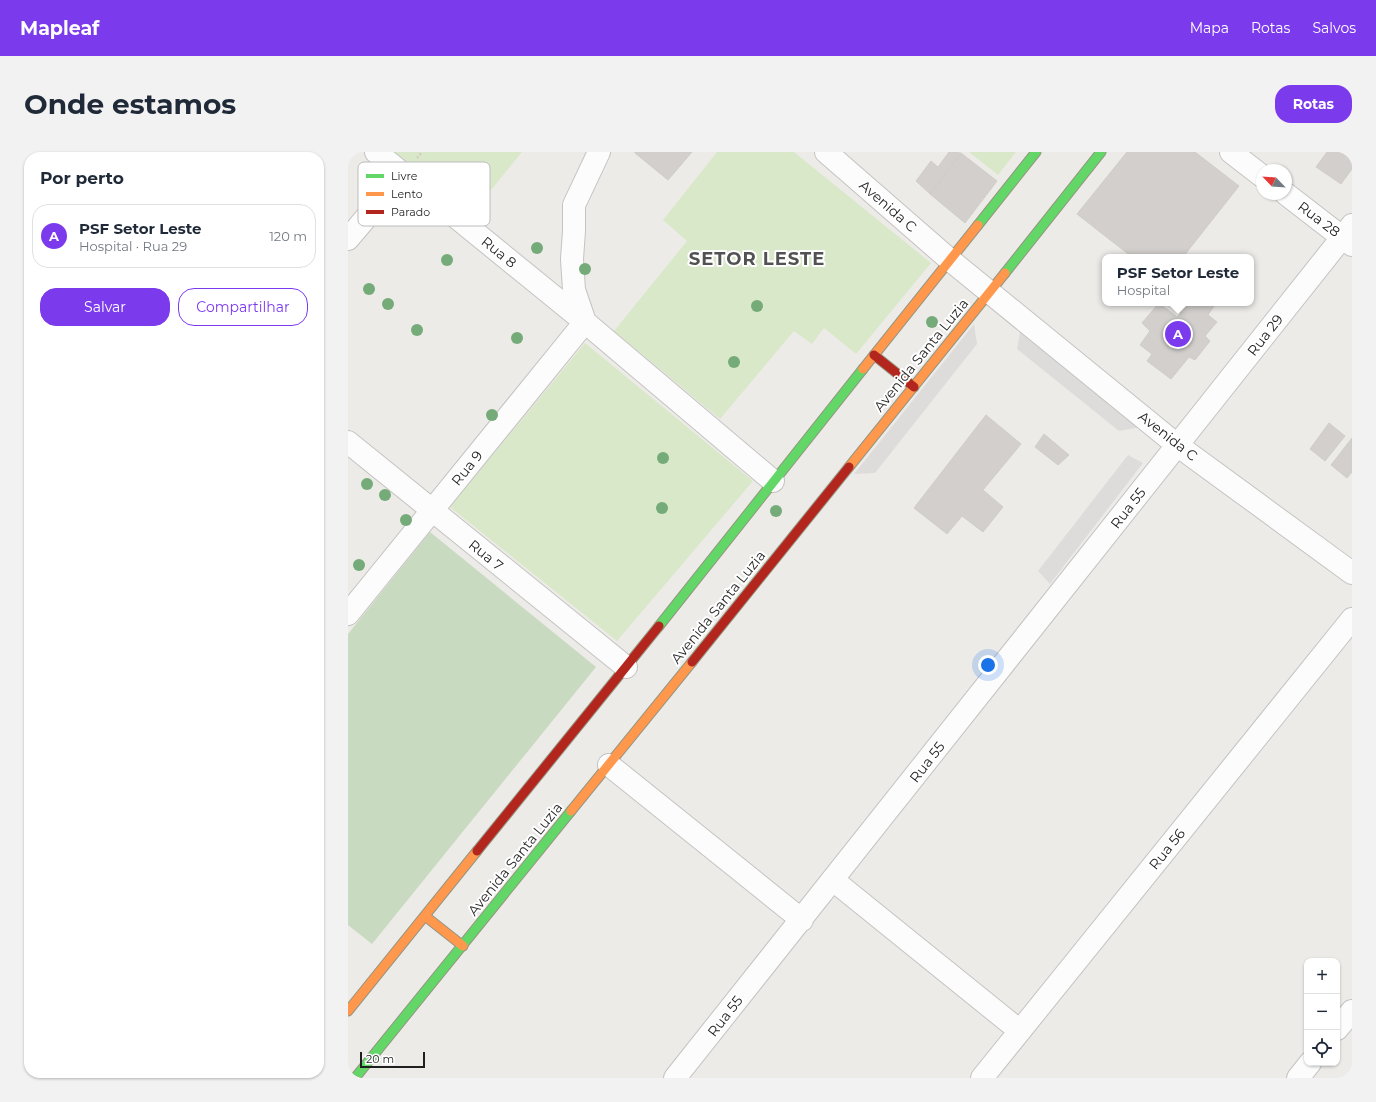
<!DOCTYPE html>
<html lang="pt">
<head>
<meta charset="utf-8">
<style>
  body { margin:0; font-family:Montserrat,sans-serif; background:#f2f2f3; color:#1f2937 }
  .controls { position:absolute; right:12px; bottom:12px; display:grid; overflow:hidden; border-radius:8px; box-shadow:0 1px 3px #0004 }
  .controls button { width:36px; height:36px; display:grid; place-items:center; padding:0; border:0; border-bottom:1px solid #e0e1e3; background:#fff; color:#1f2937; font:20px sans-serif }
  .compass { position:absolute; left:908px; top:12px; width:36px; height:36px; border-radius:50%; background:#fff; box-shadow:0 1px 3px #0004; rotate:295deg }
  .scale { position:absolute; left:12px; bottom:10px; width:65px; box-sizing:border-box; padding-left:4px; border:2px solid #1f1f1f; border-top:0; font-size:11px; line-height:14px; white-space:nowrap; color:#1f1f1f; -webkit-text-stroke:3px #fff; paint-order:stroke }
  .you { position:absolute; left:640px; top:513px; width:14px; height:14px; margin:-10px; border:3px solid #fff; border-radius:50%; background:#1a73e8; box-shadow:0 0 0 6px #1a73e833 }
  .badge { display:grid; place-items:center; width:26px; height:26px; border-radius:50%; background:#7c3aed; color:#fff; font-size:13px; font-weight:700 }
  .pin { position:absolute; translate:-50% -50%; border:2px solid #fff; box-shadow:0 1px 4px #0006 }
  .popup { position:absolute; left:754px; top:102px; width:152px; height:52px; box-sizing:border-box; display:grid; place-content:center; border-radius:8px; background:#fff; filter:drop-shadow(0 1px 3px #0005); font-size:13px; white-space:nowrap; color:#747a83 }
  .popup b { font-size:15px; color:#1f2937 }
  .popup::after { content:''; position:absolute; left:50%; top:100%; margin-left:-8px; border:8px solid transparent; border-top-color:#fff }
  .list { margin:0; padding:0; list-style:none }
  h2 { display:flex; justify-content:space-between; align-items:center; height:52px; margin:0; padding:0 16px; font-size:17px }
  h2 small { font-size:13px; font-weight:400; color:#747a83 }
  .list li { display:grid; grid-template-columns:26px 1fr auto; gap:12px; align-items:center; box-sizing:border-box; height:64px; margin:0 8px 8px; padding:0 8px; border:1px solid #e0e1e3; border-radius:16px }
  .list b { display:block; font-size:15px; white-space:nowrap }
  .list p { margin:0; font-size:13px; white-space:nowrap; color:#747a83 }
  .list em { font-size:13px; font-style:normal; color:#747a83 }
  .actions { display:flex; gap:8px; padding:12px 16px }
  .actions a { flex:1; padding:9px 0; border:1px solid #7c3aed; border-radius:16px; text-align:center; font-size:14px; color:#7c3aed }
  .actions .main { background:#7c3aed; color:#fff }
  .icon { flex:none; width:22px; height:22px; fill:none; stroke:currentColor; stroke-width:2; stroke-linecap:round; stroke-linejoin:round }
  .map { position:relative; flex:none; width:1004px; height:926px; overflow:hidden; border-radius:16px }
  header { display:flex; align-items:center; gap:24px; box-sizing:border-box; height:56px; padding:0 20px; background:#7c3aed; color:#fff }
  header strong { font-size:19px }
  nav { display:flex; gap:22px; margin-inline-start:auto; font-size:14px }
  .intro { display:flex; align-items:center; justify-content:space-between; box-sizing:border-box; height:96px; padding:0 24px }
  h1 { margin:0; font-size:28px }
  .button { padding:10px 18px; border-radius:16px; background:#7c3aed; color:#fff; font-size:14px; font-weight:700 }
  main { display:flex; gap:24px; padding:0 24px }
  aside { flex:1; background:#fff; border-radius:16px; box-shadow:0 1px 3px #0004 }
  .map>svg:first-child { display:block }
  .grass { fill:#d9e8c9 }
  .forest { fill:#c8dabf }
  .parking { fill:#dddcdb }
  .building { fill:#d2cfcc; stroke:#d0cdc9 }
  .lines { fill:none; stroke-linecap:round; stroke-linejoin:round }
  .street-casing { stroke:#c4c3c2; stroke-width:24 }
  .fast-casing { stroke:#949681; stroke-width:11 }
  .slow-casing { stroke:#949681; stroke-width:11 }
  .jam-casing { stroke:#949681; stroke-width:11 }
  .path { stroke:#d6cac8; stroke-width:2.5; stroke-dasharray:2 2; stroke-linecap:butt }
  .street { stroke:#fcfcfc; stroke-width:22 }
  .fast { stroke:#63d668; stroke-width:9 }
  .slow { stroke:#ff974d; stroke-width:9 }
  .jam { stroke:#b3261e; stroke-width:9 }
  .tree { fill:#75ab79 }
  .labels { text-anchor:middle; dominant-baseline:central; stroke-width:4; stroke-linejoin:round; paint-order:stroke }
  .street-label { font-size:14px; fill:#1f1f1f; stroke:#fff }
  .district-label { font-size:18px; font-weight:bold; letter-spacing:1px; fill:#525252; stroke:#fff }
  .key { fill:#fff; stroke:#bcbcbc; stroke-width:1 }
  .key-label { font-size:11px; fill:#1f1f1f }
</style>
</head>
<body>
<header>
<strong>Mapleaf</strong>
<nav><a>Mapa</a><a>Rotas</a><a>Salvos</a></nav>
</header>
<div class="intro"><h1>Onde estamos</h1><a class="button">Rotas</a></div>
<main>
<aside>
<h2>Por perto<small></small></h2>
<ul class="list">
<li><span class="badge">A</span><div><b>PSF Setor Leste</b><p>Hospital · Rua 29</p></div><em>120 m</em></li>
</ul>
<div class="actions"><a class="main">Salvar</a><a>Compartilhar</a></div>
</aside>
<div class="map">
<svg width="1004" height="926" viewBox="0 0 1004 926">
  <rect width="100%" height="100%" fill="#edebe8"/>
  <path class="grass" d="M46,0H174L124,61Z
    M369,0H446L583,111L508,202L476,176L464,192L446,179L372,267L266,179L339,89L315,68Z
    M621,0H668L650,23Z
    M237,191L405,329L269,489L102,355Z"/>
  <path class="forest" d="M82,380L248,515L24,792L0,773V482Z"/>
  <path class="parking" d="M626,172L629,192L527,321L506,322Z
    M673,175L793,275L771,279L669,197Z
    M780,303L795,311L702,432L690,419Z"/>
  <path class="building" d="M287,0H344L320,28L287,1Z
    M601,0L613,1L582,42L568,29L583,9L590,15Z
    M779,0H847L891,34L835,105H784L729,62Z
    M979,0H1004V17L993,32L968,15Z
    M613,1L649,29L617,71L582,42Z
    M811,151L829,165L840,151H862L866,154L860,163L869,170L857,184L862,189L847,208L841,205L823,227L799,209L804,202L792,193L802,179L794,171Z
    M638,263L673,292L635,338L655,355L635,380L614,364L599,382L566,356Z
    M981,271L997,284L977,309L962,297Z
    M696,282L721,303L710,313L687,295Z
    M1004,286V320L999,326L983,313Z"/>
  <g class="lines">
    <g class="street-casing">
      <path id="street" d="M28,0L237,170L425,329
        M478,0L602,108L829,293L1004,421
        M883,0L914,24
        M938,42L1004,93
        M0,87L55,22
        M237,170L226,138L224,107L226,79V53L251,0
        M0,290L278,515
        M0,462L237,170
        M261,613L454,768
        M485,728L672,879
        M989,877L1004,859
        M327,926L1004,73
        M634,926L1004,467
        M950,926L962,911"/>
    </g>
    <g class="fast-casing">
      <path id="fast" d="M630,73L688,0
        M657,121L753,0
        M311,474L515,217
        M7,926L223,659"/>
    </g>
    <g class="slow-casing">
      <path id="slow" d="M515,217L630,73
        M501,315L657,121
        M223,659L344,510
        M77,764L115,794
        M0,859L129,699"/>
    </g>
    <g class="jam-casing">
      <path id="jam" d="M526,203L566,235
        M344,510L501,315
        M129,699L311,474"/>
    </g>
    <path class="path" d="M69,6L74,0"/>
    <use href="#street" class="street"/>
    <use href="#fast" class="fast"/>
    <use href="#slow" class="slow"/>
    <use href="#jam" class="jam"/>
  </g>
  <g class="tree">
    <circle cx="189" cy="96" r="6"/>
    <circle cx="99" cy="108" r="6"/>
    <circle cx="237" cy="117" r="6"/>
    <circle cx="21" cy="137" r="6"/>
    <circle cx="40" cy="152" r="6"/>
    <circle cx="409" cy="154" r="6"/>
    <circle cx="584" cy="170" r="6"/>
    <circle cx="69" cy="178" r="6"/>
    <circle cx="169" cy="186" r="6"/>
    <circle cx="386" cy="210" r="6"/>
    <circle cx="144" cy="263" r="6"/>
    <circle cx="315" cy="306" r="6"/>
    <circle cx="19" cy="332" r="6"/>
    <circle cx="37" cy="343" r="6"/>
    <circle cx="314" cy="356" r="6"/>
    <circle cx="428" cy="359" r="6"/>
    <circle cx="58" cy="368" r="6"/>
    <circle cx="11" cy="413" r="6"/>
  </g>
  <g class="labels">
    <g class="street-label">
      <text transform="translate(540 54) rotate(41)">Avenida C</text>
      <text transform="translate(971 67) rotate(37)">Rua 28</text>
      <text transform="translate(151 100) rotate(39)">Rua 8</text>
      <text transform="translate(917 183) rotate(-52)">Rua 29</text>
      <text transform="translate(573 203) rotate(-51)">Avenida Santa Luzia</text>
      <text transform="translate(820 284) rotate(38)">Avenida C</text>
      <text transform="translate(119 316) rotate(-51)">Rua 9</text>
      <text transform="translate(780 356) rotate(-52)">Rua 55</text>
      <text transform="translate(138 403) rotate(39)">Rua 7</text>
      <text transform="translate(370 455) rotate(-51)">Avenida Santa Luzia</text>
      <text transform="translate(579 610) rotate(-52)">Rua 55</text>
      <text transform="translate(819 697) rotate(-51)">Rua 56</text>
      <text transform="translate(167 707) rotate(-51)">Avenida Santa Luzia</text>
      <text transform="translate(377 864) rotate(-52)">Rua 55</text>
    </g>
    <g class="district-label">
      <text x="409" y="107">SETOR LESTE</text>
    </g>
  </g>
  <rect x="10" y="10" width="132" height="64" rx="6" class="key"/>
  <rect x="18" y="22" width="18" height="4" fill="#63d668"/>
  <rect x="18" y="40" width="18" height="4" fill="#ff974d"/>
  <rect x="18" y="58" width="18" height="4" fill="#b3261e"/>
  <g class="key-label">
    <text x="43" y="28">Livre</text>
    <text x="43" y="46">Lento</text>
    <text x="43" y="64">Parado</text>
  </g>
</svg>
<div class="controls">
<button>+</button>
<button>−</button>
<button><svg class="icon" aria-label="locate" viewBox="0 0 24 24"><circle cx="12" cy="12" r="6"/><path d="M12 2v4M12 18v4M2 12h4M18 12h4"/></svg></button>
</div>
<svg class="compass" viewBox="-18 -18 36 36"><path d="M0-13l5 13h-10z" fill="#e53935"/><path d="M0 13l5-13h-10z" fill="#747a83"/></svg>
<div class="scale">20 m</div>
<div class="you"></div>
<div class="pin badge" style="left:830px;top:182px">A</div>
<div class="popup"><b>PSF Setor Leste</b>Hospital</div>
</div>
</main>
</body>
</html>
